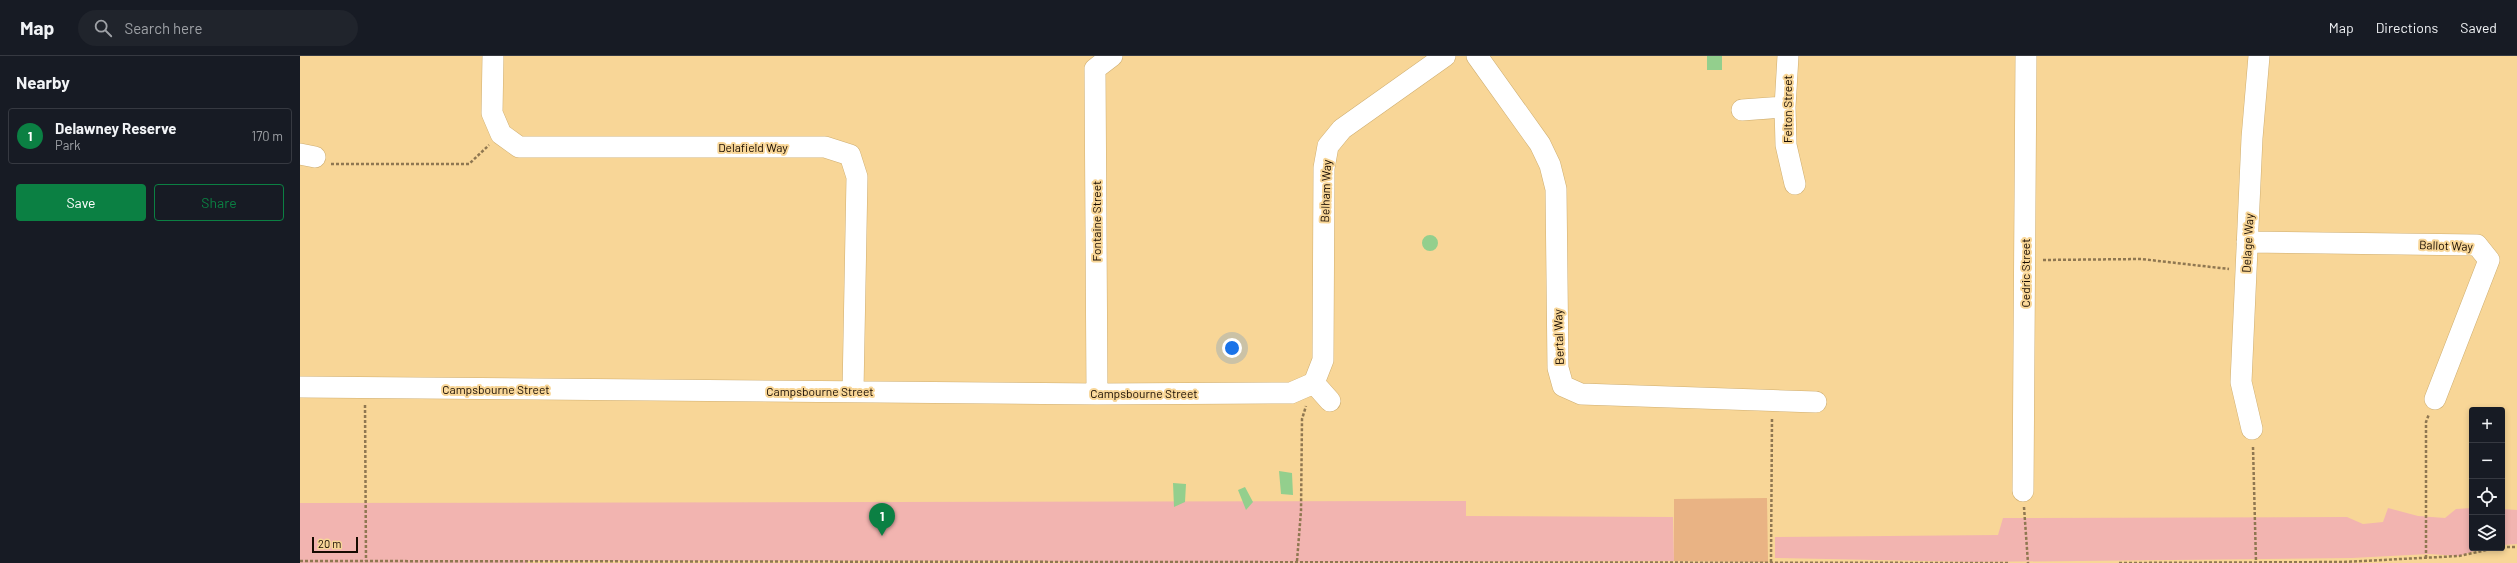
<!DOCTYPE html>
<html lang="en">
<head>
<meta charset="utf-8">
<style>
  body { margin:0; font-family:Barlow,sans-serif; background:#20242c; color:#f1f3f6 }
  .controls { position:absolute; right:12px; bottom:12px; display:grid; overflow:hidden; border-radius:4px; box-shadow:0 2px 6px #0003 }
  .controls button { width:36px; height:36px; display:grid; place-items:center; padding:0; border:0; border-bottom:1px solid #363941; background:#171b24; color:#f1f3f6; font:20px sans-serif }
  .scale { position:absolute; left:12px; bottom:10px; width:46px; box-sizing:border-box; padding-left:4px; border:2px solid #170b00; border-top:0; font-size:11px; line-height:14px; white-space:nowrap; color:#170b00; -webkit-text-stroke:3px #f8d697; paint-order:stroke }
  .you { position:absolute; left:932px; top:292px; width:14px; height:14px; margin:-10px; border:3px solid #fff; border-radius:50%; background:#1a73e8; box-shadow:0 0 0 6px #1a73e833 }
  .badge { display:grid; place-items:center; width:26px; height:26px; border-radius:50%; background:#0b8043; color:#fff; font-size:13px; font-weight:700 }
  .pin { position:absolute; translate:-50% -33px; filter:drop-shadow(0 1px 2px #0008) }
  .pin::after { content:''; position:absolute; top:21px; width:14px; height:12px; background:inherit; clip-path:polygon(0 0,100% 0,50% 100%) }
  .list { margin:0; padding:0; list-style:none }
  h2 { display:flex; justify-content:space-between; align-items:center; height:52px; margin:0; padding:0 16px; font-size:17px }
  h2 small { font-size:13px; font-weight:400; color:#9ea1a6 }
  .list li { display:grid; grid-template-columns:26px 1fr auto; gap:12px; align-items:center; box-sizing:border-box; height:56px; margin:0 8px 8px; padding:0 8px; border:1px solid #363941; border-radius:4px }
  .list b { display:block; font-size:15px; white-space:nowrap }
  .list p { margin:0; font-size:13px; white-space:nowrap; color:#9ea1a6 }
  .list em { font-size:13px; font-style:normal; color:#9ea1a6 }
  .actions { display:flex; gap:8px; padding:12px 16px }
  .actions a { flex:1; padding:9px 0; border:1px solid #0b8043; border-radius:4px; text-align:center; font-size:14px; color:#0b8043 }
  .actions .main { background:#0b8043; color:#fff }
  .icon { flex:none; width:22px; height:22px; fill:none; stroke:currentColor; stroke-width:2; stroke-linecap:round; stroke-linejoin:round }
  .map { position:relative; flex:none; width:2217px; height:507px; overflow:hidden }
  header { display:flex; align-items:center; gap:24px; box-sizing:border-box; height:56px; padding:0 20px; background:#171b24; border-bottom:1px solid #363941 }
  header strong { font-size:19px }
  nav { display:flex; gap:22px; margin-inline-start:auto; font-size:14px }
  .search { width:280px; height:36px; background:#20242c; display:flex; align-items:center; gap:10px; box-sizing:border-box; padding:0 14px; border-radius:22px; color:#9ea1a6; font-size:15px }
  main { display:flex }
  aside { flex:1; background:#171b24 }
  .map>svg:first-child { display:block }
  .green { fill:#f2b4b0 }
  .water { fill:#93cf8d }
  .building { fill:#e9b384 }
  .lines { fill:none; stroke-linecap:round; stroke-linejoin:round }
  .minor-casing { stroke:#cfae70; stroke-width:22 }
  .path { stroke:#8f7751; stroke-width:2.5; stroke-dasharray:3 2; stroke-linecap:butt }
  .minor { stroke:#fff; stroke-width:21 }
  .labels { text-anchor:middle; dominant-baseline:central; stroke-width:4; stroke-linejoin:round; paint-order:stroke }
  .street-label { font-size:12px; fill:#170b00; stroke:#f8d697 }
</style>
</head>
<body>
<header>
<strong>Map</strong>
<div class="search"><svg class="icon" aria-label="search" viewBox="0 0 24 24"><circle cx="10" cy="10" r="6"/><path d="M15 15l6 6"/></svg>Search here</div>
<nav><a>Map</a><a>Directions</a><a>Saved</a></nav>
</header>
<main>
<aside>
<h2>Nearby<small></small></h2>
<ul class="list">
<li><span class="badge">1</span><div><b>Delawney Reserve</b><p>Park</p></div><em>170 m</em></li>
</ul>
<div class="actions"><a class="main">Save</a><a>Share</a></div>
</aside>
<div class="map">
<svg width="2217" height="507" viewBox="0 0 2217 507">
  <rect width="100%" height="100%" fill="#f8d697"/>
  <path class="green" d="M1166,445V460L1373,461L1374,505L805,507L727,505H229L226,507H0V447Z
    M2088,452L2118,460L2145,462L2156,453L2172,452V492H2184L2159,500L2129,498L2052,502L1673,506L1475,502V481L1698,479L1703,462L2047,461L2063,468L2083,466Z
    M2202,453L2217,454V488L2202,489Z"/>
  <path class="water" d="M1407,0H1422V14H1407Z
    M1122 187a8 8 0 1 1 16 0a8 8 0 1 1-16 0Z
    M979,415L992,417L993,439L981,438Z
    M873,427L886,428L885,446L874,451Z
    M945,431L953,446L946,454L938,434Z"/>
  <path class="building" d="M1467,442L1468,506L1374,505V443Z"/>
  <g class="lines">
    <g class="minor-casing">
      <path id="minor" d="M193,0L192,57L201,78L219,91H525L550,99L557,121L553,335
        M1177,0L1240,88L1250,109L1256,133L1258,312L1263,330L1281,338L1516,346
        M1488,0L1485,51L1486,89L1495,128
        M1442,54L1485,51
        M0,98L15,101
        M1947,186L2177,189L2189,204L2135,343
        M1014,327L1023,304L1024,112L1028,90L1042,73L1145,0
        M0,331L797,338L991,337L1014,327L1030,345
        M797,338L795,13L812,0
        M1952,373L1941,326L1952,82L1959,0
        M1723,435L1726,0"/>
    </g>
    <path class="path" d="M31,108H169L189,89
      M1743,204L1841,203L1929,213
      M65,349L66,505
      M1953,391L1956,506
      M1724,451L1728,507
      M2202,491H2217
      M2126,502V366L2129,358
      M0,505L1709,507
      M997,505L1001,455L1002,363L1006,350
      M1471,506L1472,362
      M1819,507L2043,506L2159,500L2196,492"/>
    <use href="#minor" class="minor"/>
  </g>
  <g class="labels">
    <g class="street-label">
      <text transform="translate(1487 53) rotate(-90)">Felton Street</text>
      <text x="453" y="91">Delafield Way</text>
      <text transform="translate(1025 135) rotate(-88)">Belham Way</text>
      <text transform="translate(796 165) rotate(-90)">Fontaine Street</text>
      <text transform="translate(1947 187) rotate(-87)">Delage Way</text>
      <text transform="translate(2146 189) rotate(2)">Ballot Way</text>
      <text transform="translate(1725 217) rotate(-90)">Cedric Street</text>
      <text transform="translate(1258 281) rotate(-92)">Bertal Way</text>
      <text x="196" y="333">Campsbourne Street</text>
      <text x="520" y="335">Campsbourne Street</text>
      <text x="844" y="337">Campsbourne Street</text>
    </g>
  </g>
</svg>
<div class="controls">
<button>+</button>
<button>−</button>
<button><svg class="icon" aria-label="locate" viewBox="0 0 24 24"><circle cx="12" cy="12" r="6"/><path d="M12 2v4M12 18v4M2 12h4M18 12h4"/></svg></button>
<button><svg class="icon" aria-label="layers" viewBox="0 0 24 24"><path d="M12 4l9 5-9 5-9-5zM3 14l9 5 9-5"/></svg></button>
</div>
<div class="scale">20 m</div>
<div class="you"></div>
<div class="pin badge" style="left:582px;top:480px">1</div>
</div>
</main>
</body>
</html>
